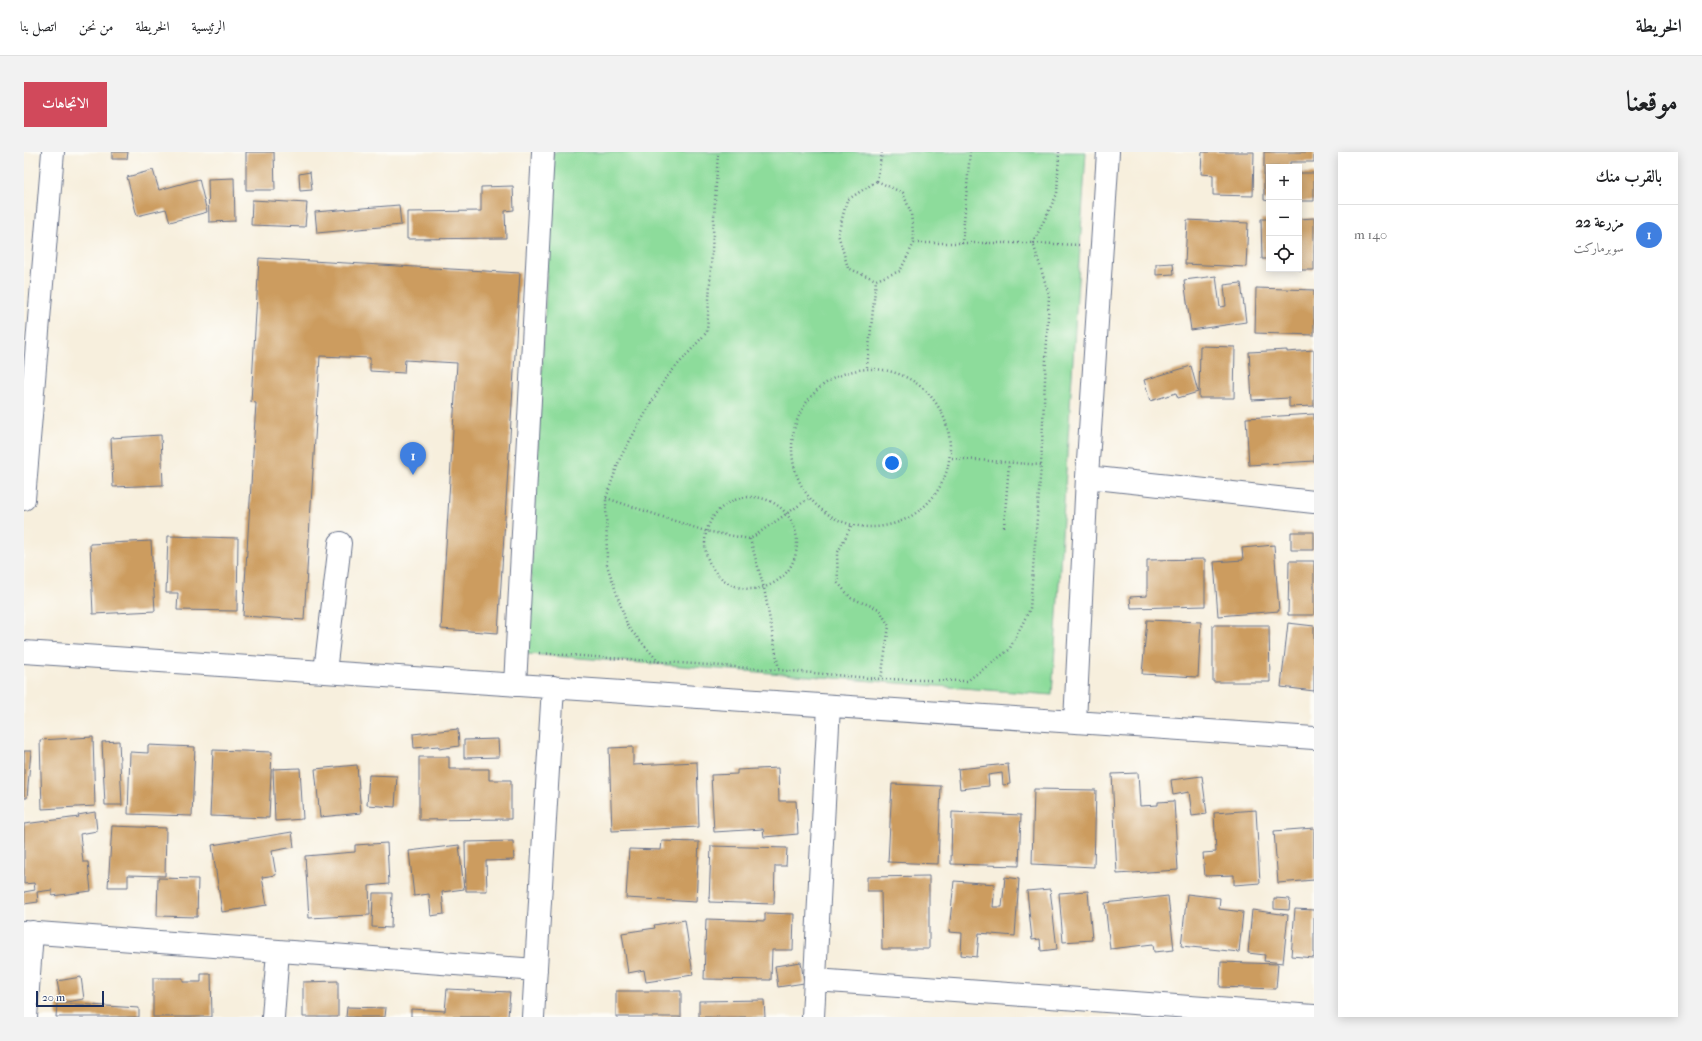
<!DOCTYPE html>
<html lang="ar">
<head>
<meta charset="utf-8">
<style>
  body { margin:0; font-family:"IM FELL French Canon",Amiri,serif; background:#f2f2f2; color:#202124; direction:rtl }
  .controls { position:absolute; right:12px; top:12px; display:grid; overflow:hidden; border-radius:0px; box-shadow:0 2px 10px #0003 }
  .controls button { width:36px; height:36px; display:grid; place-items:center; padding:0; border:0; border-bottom:1px solid #e0e0e0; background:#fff; color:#202124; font:20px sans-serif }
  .scale { position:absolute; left:12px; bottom:10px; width:68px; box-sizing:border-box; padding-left:4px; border:2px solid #1b2f5e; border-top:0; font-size:11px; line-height:14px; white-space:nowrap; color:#1b2f5e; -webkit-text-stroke:3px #fdfcf7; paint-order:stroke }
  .you { position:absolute; left:868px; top:311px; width:14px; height:14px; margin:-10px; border:3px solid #fff; border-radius:50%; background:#1a73e8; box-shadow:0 0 0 6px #1a73e833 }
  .badge { display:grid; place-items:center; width:26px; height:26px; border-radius:50%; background:#d1495b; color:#fff; font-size:13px; font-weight:700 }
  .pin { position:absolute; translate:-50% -33px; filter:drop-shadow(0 1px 2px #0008) }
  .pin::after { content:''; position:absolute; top:21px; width:14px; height:12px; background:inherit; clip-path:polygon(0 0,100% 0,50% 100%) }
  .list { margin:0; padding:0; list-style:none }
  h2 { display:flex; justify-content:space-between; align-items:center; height:52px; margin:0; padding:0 16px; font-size:17px }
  h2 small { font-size:13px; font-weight:400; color:#757577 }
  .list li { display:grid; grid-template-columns:26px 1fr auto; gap:12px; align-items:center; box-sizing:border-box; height:60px; padding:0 16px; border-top:1px solid #e0e0e0 }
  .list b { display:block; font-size:15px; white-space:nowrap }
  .list p { margin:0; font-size:13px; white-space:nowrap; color:#757577 }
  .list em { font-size:13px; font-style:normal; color:#757577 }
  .icon { flex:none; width:22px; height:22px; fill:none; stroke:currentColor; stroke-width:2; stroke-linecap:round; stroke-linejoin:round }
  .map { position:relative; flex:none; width:1290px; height:865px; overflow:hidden; direction:ltr; border-radius:0px }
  header { display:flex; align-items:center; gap:24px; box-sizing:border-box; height:56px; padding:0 20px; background:#fff; border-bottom:1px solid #e0e0e0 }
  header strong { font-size:19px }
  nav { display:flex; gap:22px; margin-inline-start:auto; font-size:14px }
  .intro { display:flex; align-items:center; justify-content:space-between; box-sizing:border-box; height:96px; padding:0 24px }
  h1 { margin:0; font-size:28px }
  .button { padding:10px 18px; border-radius:0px; background:#d1495b; color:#fff; font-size:14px; font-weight:700 }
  main { display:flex; gap:24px; padding:0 24px }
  aside { flex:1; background:#fff; border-radius:0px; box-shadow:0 2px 10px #0003 }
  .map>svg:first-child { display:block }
  .green { fill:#8ddc9b; stroke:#54867c }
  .building { fill:#cc9c5e }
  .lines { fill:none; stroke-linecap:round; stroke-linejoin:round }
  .street-casing { stroke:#68728a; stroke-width:24 }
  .path { stroke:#68728a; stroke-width:2.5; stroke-dasharray:1 3; stroke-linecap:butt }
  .street { stroke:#fff; stroke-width:22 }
</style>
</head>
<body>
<header>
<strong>الخريطة</strong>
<nav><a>الرئيسية</a><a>الخريطة</a><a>من نحن</a><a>اتصل بنا</a></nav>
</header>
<div class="intro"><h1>موقعنا</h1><a class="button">الاتجاهات</a></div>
<main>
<aside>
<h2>بالقرب منك<small></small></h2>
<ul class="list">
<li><span class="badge" style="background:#3f7fe0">1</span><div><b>مزرعة 22</b><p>سوبرماركت</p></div><em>140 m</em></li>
</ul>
</aside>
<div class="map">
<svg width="1290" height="865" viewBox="0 0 1290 865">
  <rect width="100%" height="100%" fill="#fdfcf7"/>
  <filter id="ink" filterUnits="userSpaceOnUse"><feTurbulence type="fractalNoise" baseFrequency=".025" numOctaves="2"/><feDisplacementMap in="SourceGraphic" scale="8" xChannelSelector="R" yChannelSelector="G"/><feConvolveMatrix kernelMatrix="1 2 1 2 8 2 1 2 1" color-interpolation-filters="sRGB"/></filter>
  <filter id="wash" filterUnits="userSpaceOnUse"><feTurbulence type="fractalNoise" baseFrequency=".012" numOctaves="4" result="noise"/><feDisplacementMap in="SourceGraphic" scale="16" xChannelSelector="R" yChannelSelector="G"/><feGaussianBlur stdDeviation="0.9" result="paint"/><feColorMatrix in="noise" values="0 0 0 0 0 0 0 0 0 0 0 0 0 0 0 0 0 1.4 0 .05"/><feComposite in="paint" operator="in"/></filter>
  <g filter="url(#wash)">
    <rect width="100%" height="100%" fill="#f7efdd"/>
    <path class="green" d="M529,0H1062L1028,543L503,502Z"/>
    <g id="blocks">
      <path class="building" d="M88,0H104L103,7H88Z
        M222,0H250L251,38H222Z
        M1178,0H1230L1229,44L1189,43V23L1177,22Z
        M1240,0H1290V10H1266V15H1245V49L1240,48Z
        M129,18L135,38L175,27L183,60L146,70L142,57L113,64L103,25Z
        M286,20L288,38L276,39L275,22Z
        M1275,21H1290V49H1275Z
        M210,26L211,69L185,70L184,27Z
        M489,34L490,58L481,59L482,86L383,87V60L457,59V35Z
        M228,48L283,51L281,75L227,73Z
        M375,53L377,73L293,81L291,60Z
        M1290,66V118H1275V67Z
        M1237,67H1245V107H1238Z
        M1163,68L1224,71L1222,115L1161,112Z
        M235,106L496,121L474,481L417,477L433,211L381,208L380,221L346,219V206L296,204L280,468L219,464L232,251L227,250Z
        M1149,111L1150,122L1132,123V112Z
        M1192,124L1196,155L1202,154L1200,133L1217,131L1222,170L1167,178L1160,128Z
        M1232,136L1290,138V183L1231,181Z
        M1176,194L1211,195L1210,246H1175Z
        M1263,198V200L1290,198V254L1265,255V246L1228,248L1225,200Z
        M1167,214L1174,240L1154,246L1152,241L1126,249L1120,228Z
        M1290,262V309L1225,313L1222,266Z
        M137,283L139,333L89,335L87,286Z
        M1267,380H1290V398H1267Z
        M144,384L214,386L213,459L153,458L154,441H142Z
        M127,389L131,459L69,462L66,392Z
        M1250,393L1255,459L1194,464L1190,410L1219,408L1218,396Z
        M1181,407V454L1107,456L1106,445L1123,444V408Z
        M1265,409H1290V463H1264Z
        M1123,468L1177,470L1174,525L1118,522Z
        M1264,471L1290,474V539L1257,535Z
        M1189,473H1245L1246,530H1189Z
        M434,577L435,594L415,597V594L390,596L389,582Z
        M69,585L71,654L18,657L16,588Z
        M474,587L475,605L440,606V588Z
        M95,589L98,653H81L78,590Z
        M124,593L171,595L168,664L104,662L106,600L124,601Z
        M609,595V613L673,610L675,675L588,679L585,596Z
        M189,598L248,600L245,666L186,664Z
        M0,599H7L3,646H0Z
        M395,605H425V617H465V628H487V667L395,668Z
        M984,612L986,632L979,633L978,621L964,623L965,634L936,637L934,617Z
        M333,613L337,661L296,665L291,617Z
        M276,616L279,667L251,669L249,617Z
        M754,616L755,649H772L774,682L740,685L739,677L690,680L687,623L713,622V618Z
        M1114,621L1116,654L1134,653V650L1150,649L1154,718L1093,722L1088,622Z
        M345,623L373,624L371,655L343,653Z
        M1178,624L1183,662L1168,664L1165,640L1149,643L1147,628Z
        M868,632L917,634L914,712L864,710Z
        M1010,637L1072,638L1070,715L1008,712Z
        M1232,658L1236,731L1210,733V723L1181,724L1179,701L1192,700L1190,661Z
        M71,660L73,679L56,682L59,710H64L67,739L28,744V738L13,740L14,750L0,752V740L11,738L10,731L0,732V672L55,665L54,663Z
        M928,660L997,663L995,714L927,712Z
        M88,674L142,676L141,724L104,723V735H84Z
        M1290,676V728L1254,731L1250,679Z
        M268,680L270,695L248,699L252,723L238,725L243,753L198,760L188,693Z
        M489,689L490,708L462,709L463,739H442L441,690Z
        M638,689L675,690L672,750L602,746L605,697L637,698Z
        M363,691L365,732L345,734L346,763L285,766L281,704L331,700V693Z
        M435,693L440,737L418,740L420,762L407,764L405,742L390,744L385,699Z
        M687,694L763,696L762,714H751L750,752L685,750Z
        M905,724V797H858L857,739H843V725Z
        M981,725L995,727L991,784L955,781L953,805L937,803L938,781L925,780L930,729L971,732L969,755H978Z
        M134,726L174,727L173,765L133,764Z
        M1026,737L1033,797L1017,799L1016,787L1008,788L1003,739Z
        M1064,739L1068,788L1039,790L1035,741Z
        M349,741H368L367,776L348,775Z
        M1163,742L1196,746L1195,757L1219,760L1215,800L1157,794Z
        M1144,744L1150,798L1130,800L1129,792L1086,797L1081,751Z
        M1250,746L1266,747L1265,758L1250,757Z
        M1271,757L1290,758V806L1267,804Z
        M1228,758L1264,763L1259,811L1240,809L1241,803L1224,801Z
        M741,761L770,762L769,798H748L747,828L680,827L682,767L741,769Z
        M661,768L669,823L622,830L620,818L604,821L598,781L631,776L630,773Z
        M777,810L780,831L754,835L751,814Z
        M1197,810L1254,812L1252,837L1196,835Z
        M177,822H187L188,865H129V826H159V830H177Z
        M57,825L60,847L37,851L33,829Z
        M314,829V865H279V830Z
        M423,837L486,840L484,865H387V857L421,859Z
        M592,839H657V865H592Z
        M740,848L741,865H675V849Z
        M33,851L115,856V865H32Z
        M323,855L362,856L361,865H322Z"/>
    </g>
  </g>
  <g filter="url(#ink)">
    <use href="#blocks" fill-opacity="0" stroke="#68728a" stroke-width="1"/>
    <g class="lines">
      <g class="street-casing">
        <path id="street" d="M1063,325L1290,350
          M0,347L29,0
          M0,500L1290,586
          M301,520L316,391
          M491,533L519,0
          M1051,570L1063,325L1084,0
          M0,780L512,818
          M791,828L1290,864
          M2,865L8,780
          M249,865L254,799
          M509,865L529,535
          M789,865L805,554"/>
      </g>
      <path class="path" d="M853,29L879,41L887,61L890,91L876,119L852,128L824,116L814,82L823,48Z
        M853,29L858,0
        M890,91H1009L1055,93
        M938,92L946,0
        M843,215L852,128
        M768 296a79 79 0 1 1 158 0a79 79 0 1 1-158 0Z
        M928,306L1017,313
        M681 391a46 46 0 1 1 92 0a46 46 0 1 1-92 0Z
        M582,346L681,379L726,387L784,347
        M827,374L813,402L814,431L827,446L855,457L865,474L857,527
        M980,375L985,311
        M726,387L740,436L755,518
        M515,501L755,518L857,527L943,529L985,498L1006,457L1017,313L1025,143L1009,91L1033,42L1035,0
        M635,510L604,475L583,413L582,346L596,306L641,227L683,180L694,0"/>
      <use href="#street" class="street"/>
    </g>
  </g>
</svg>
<div class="controls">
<button>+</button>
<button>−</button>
<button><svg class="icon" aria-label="locate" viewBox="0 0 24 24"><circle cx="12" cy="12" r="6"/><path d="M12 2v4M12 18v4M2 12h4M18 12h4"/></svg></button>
</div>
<div class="scale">20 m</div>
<div class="you"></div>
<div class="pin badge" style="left:389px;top:323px;background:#3f7fe0">1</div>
</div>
</main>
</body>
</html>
